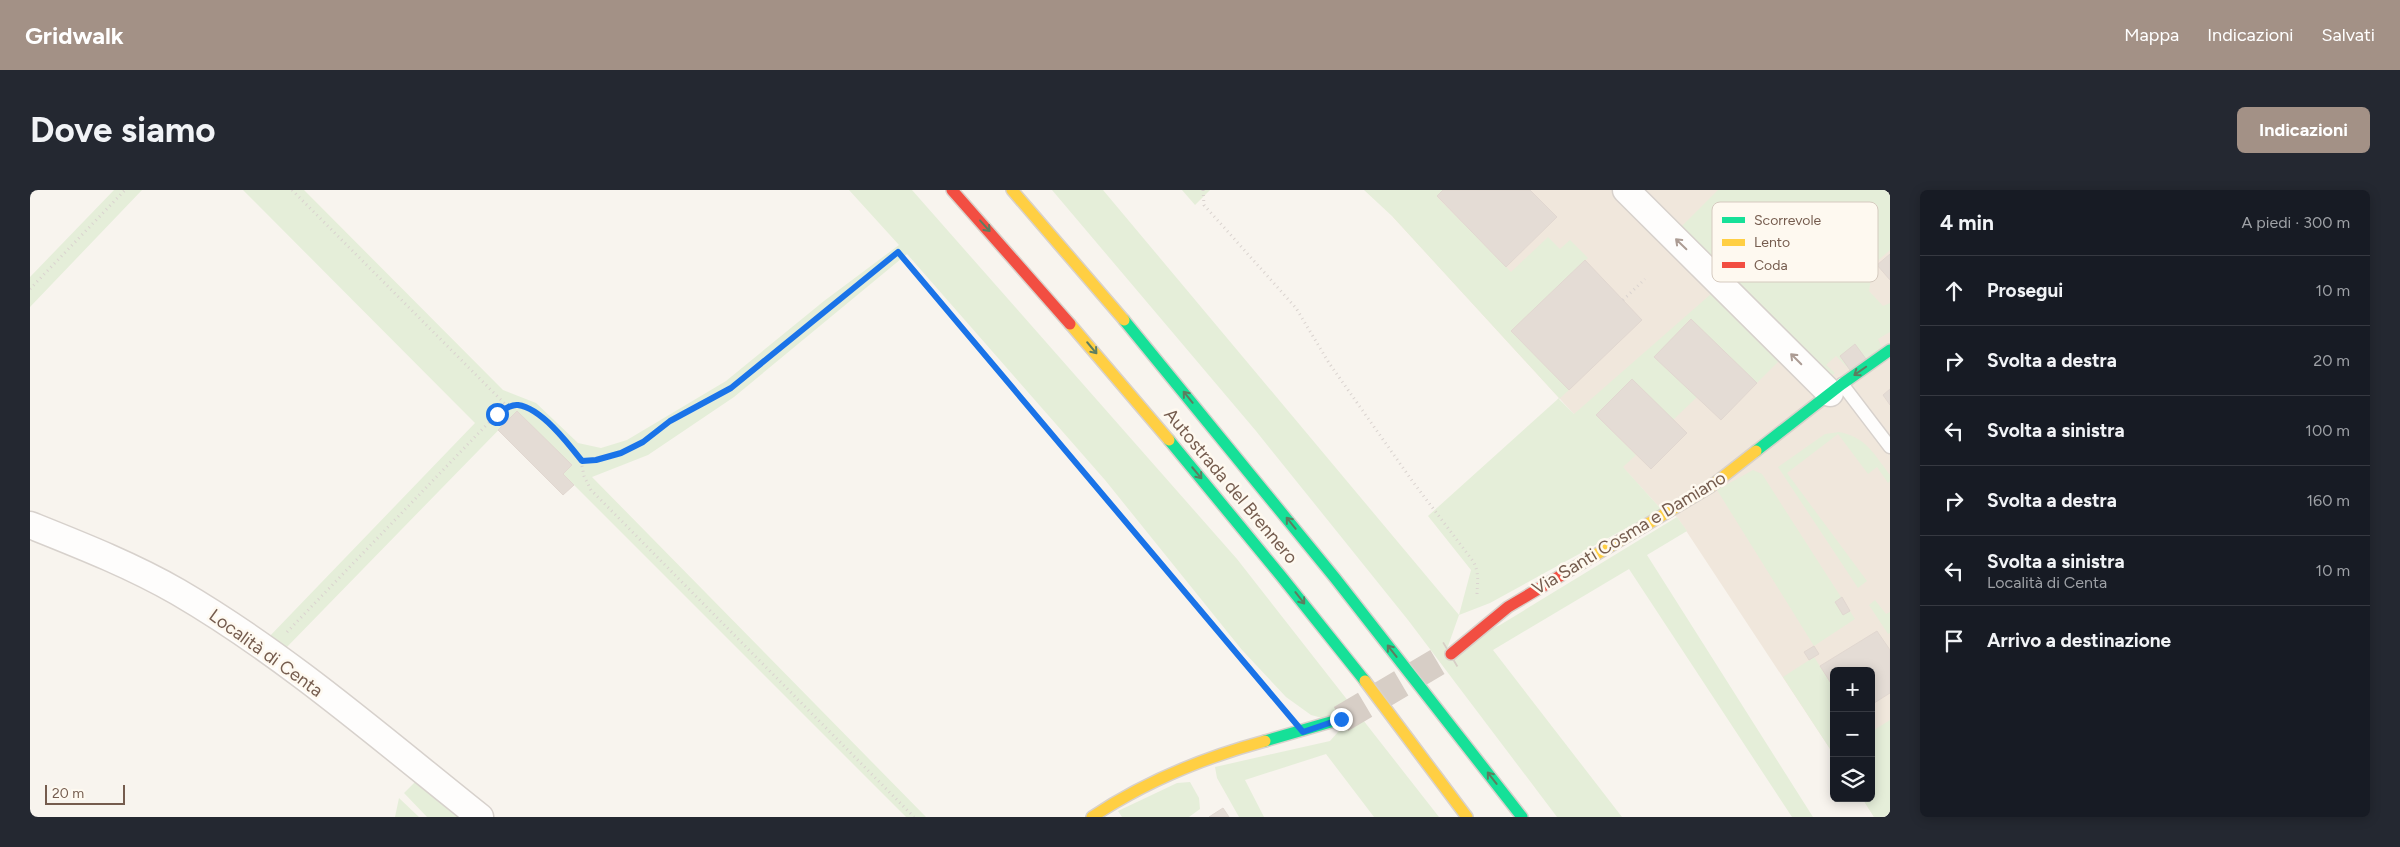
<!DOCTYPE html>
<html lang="it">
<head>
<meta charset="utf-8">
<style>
  body { margin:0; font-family:Figtree,sans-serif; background:#242831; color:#f1f3f6 }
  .controls { position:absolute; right:15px; bottom:15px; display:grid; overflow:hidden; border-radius:8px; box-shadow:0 2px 12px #0003 }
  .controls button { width:45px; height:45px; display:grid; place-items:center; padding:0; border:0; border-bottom:1px solid #363941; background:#171b24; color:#f1f3f6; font:25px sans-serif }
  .scale { position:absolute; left:15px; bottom:12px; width:80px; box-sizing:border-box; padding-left:5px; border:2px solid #755c4e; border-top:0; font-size:14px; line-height:18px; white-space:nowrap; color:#755c4e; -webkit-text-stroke:4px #fef9f0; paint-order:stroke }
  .stop { position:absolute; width:15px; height:15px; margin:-11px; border:4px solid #1a73e8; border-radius:50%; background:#fff }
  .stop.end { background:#1a73e8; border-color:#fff; box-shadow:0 1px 5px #0008 }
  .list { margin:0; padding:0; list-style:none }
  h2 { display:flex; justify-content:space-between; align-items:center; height:65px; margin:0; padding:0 20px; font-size:21px }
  h2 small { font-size:16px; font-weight:400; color:#9ea1a6 }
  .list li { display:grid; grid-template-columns:32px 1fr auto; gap:15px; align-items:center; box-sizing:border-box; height:70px; padding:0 20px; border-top:1px solid #363941 }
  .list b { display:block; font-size:19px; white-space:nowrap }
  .list p { margin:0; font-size:16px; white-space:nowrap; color:#9ea1a6 }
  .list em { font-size:16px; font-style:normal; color:#9ea1a6 }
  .icon { flex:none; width:28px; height:28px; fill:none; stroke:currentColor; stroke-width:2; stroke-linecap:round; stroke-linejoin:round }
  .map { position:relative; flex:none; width:1860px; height:627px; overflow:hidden; border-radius:8px }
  header { display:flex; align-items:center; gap:30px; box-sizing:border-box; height:70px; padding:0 25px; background:#a39186; color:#fff }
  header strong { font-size:24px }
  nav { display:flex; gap:28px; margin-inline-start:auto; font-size:18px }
  .intro { display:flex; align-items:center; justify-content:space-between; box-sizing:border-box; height:120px; padding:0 30px }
  h1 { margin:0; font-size:35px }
  .button { padding:12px 22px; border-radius:8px; background:#a39186; color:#fff; font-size:18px; font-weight:700 }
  main { display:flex; gap:30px; padding:0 30px }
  aside { flex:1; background:#171b24; border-radius:8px; box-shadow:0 2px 12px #0003 }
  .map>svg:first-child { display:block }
  .residential { fill:#f0e7dc }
  .green { fill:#e5eed9 }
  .building { fill:#e4dcd5; stroke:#e1d7d0 }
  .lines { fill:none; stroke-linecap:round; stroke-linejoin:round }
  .secondary-tunnel { stroke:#d7cec6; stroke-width:28; stroke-dasharray:28 14; stroke-linecap:butt }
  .lane-casing { stroke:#d7d1cc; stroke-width:15 }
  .street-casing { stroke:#d7d1cc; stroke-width:29 }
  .fast-casing { stroke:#d8d1cb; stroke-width:14 }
  .slow-casing { stroke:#d8d1cb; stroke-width:14 }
  .jam-casing { stroke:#d8d1cb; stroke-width:14 }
  .path { stroke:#dad3cf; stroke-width:3; stroke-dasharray:1 4; stroke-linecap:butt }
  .lane { stroke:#fefdfc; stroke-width:12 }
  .street { stroke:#fefdfc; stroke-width:26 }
  .fast { stroke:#16e098; stroke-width:11 }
  .slow { stroke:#ffcf43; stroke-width:11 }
  .jam { stroke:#f24e42; stroke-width:11 }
  .oneway { stroke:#5d7d60 }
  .oneway2 { stroke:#ac9c94 }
  .route { stroke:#1a73e8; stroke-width:6 }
  .labels { text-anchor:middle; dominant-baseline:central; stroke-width:5; stroke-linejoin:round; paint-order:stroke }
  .street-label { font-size:18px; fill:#755c4e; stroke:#fef9f0 }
  .key { fill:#fef9f0; stroke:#d5cabf; stroke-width:1 }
  .key-label { font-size:14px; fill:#755c4e }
</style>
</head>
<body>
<header>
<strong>Gridwalk</strong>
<nav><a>Mappa</a><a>Indicazioni</a><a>Salvati</a></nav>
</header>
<div class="intro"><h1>Dove siamo</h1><a class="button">Indicazioni</a></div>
<main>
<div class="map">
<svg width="1860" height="627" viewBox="0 0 1860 627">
  <rect width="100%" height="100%" fill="#f8f4ee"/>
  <path class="residential" d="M1393,0H1860V627H1844L1832,608H1841V481H1804V565L1647,327L1631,319L1363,27Z"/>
  <path class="green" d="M84,0H112L0,117V87Z
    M213,0H274L473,200L506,213L548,253L571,258L597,250L696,191L794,111L869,55L819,0H882L1207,369L1409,627H1344L1296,564L1215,590L1234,627H1209L1187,588L1185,577L1300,551L1315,534L1281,525L1256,507L1212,460L1075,290L877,64L704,207L618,265L562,287L896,627H876L533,284L541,275L487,221L255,459L237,449L445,233Z
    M1022,0H1073L1429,425L1441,380L1398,326L1529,208L1363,27L1334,0H1413L1407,7L1481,82L1518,47L1530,59L1540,50L1558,68L1481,141L1539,200L1529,209L1544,224L1681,104L1749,171L1727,193L1660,129L1625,167L1667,207L1643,230L1602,189L1566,225L1606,265L1593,277L1631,319L1460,413L1429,425L1417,459L1470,435L1647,327L1657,341L1617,365L1783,627H1762L1599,379L1463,460L1592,627H1527L1378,430L1226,241Z
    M1152,0H1180L1165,15Z
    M1688,0H1860V60L1843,75L1839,101L1853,116L1860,113V142L1848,149L1852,158L1820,180L1806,166L1796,175L1805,183L1801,186L1650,38Z
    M1809,242C1836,247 1844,264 1860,285V291L1858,293L1847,277L1838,284L1808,244L1757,283L1837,391L1828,398L1748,277L1795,244Z
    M1723,280L1732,284L1825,429L1784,456L1687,300Z
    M1845,410L1856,424L1860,422V443L1858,444L1839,415Z
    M1784,467L1804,498V565L1753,487Z
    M1860,530V627H1844L1832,608H1841V542Z
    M387,590L438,627H397L374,603Z
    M1160,592L1169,608L1170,619L1159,627H1092L1088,621L1147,593Z
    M369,608L389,627H365Z"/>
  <path class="building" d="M1413,0H1500L1527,27L1476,77L1407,6Z
    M1860,64V90L1847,75Z
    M1555,70L1612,130L1539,200L1481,141Z
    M1661,129L1727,193L1691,230L1624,167Z
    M1825,154L1836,169L1820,180L1810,166Z
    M1602,189L1657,243L1621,279L1566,225Z
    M1860,199V215L1853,205Z
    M487,221L542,275L533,284L544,295L533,305L468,240Z
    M1812,407L1820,421L1813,425L1805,412Z
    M1847,441L1860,460V503L1841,515V481H1804V498L1790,476Z
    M1784,456L1789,464L1779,470L1774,462Z
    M1193,618L1199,627H1179Z"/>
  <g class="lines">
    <path class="secondary-tunnel" d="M1311,529L1421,464"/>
    <g class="lane-casing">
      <path id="lane" d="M1812,194L1860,257"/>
    </g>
    <g class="street-casing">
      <path id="street" d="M1596,0L1800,203
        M0,335C50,355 101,375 148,402C256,465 352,549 450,627"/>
    </g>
    <g class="fast-casing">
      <path id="fast" d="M1094,130L1305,388L1492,627
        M1139,250L1251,386L1335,491
        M1726,261L1812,194L1860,160
        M1235,551L1311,529"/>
    </g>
    <g class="slow-casing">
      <path id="slow" d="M982,0L1094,130
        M1040,134L1139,250
        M1562,367L1680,297L1726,261
        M1335,491L1437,627
        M1062,627C1116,591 1172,568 1235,551"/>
    </g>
    <g class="jam-casing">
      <path id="jam" d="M922,0L1040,134
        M1421,464L1478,417L1562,367"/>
    </g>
    <path class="path" d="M262,0L478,217
      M1173,0L1174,15L1266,118L1299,173L1383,292L1443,371C1450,384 1447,393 1447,407
      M0,99L95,0
      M1593,110L1615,89
      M551,271L554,286L561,300L884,627
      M257,442L467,224C473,220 481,214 488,215C511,219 538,253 551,271L566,270L591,263L613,251L640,231L701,198L868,62L1254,519"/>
    <use href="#lane" class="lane"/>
    <use href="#street" class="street"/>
    <use href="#fast" class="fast"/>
    <use href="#slow" class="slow"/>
    <use href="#jam" class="jam"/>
  </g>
  <defs><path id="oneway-shaft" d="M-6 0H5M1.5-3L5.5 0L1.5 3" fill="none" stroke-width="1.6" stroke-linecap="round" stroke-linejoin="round" transform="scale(1.25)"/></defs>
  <g class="oneway">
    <use href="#oneway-shaft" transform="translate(955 36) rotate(48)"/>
    <use href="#oneway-shaft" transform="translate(1062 158) rotate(50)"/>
    <use href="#oneway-shaft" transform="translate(1830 181) rotate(145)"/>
    <use href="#oneway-shaft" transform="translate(1158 207) rotate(-129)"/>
    <use href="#oneway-shaft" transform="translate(1167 283) rotate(50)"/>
    <use href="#oneway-shaft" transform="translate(1261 333) rotate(-129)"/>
    <use href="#oneway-shaft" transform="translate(1270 408) rotate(52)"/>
    <use href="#oneway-shaft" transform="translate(1362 461) rotate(-128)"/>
    <use href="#oneway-shaft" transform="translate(1462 588) rotate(-128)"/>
  </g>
  <g class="oneway2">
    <use href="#oneway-shaft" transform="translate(1651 54) rotate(-136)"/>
    <use href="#oneway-shaft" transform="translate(1766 169) rotate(-135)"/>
  </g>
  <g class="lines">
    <path class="route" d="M467,224C473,220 481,214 488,215C511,218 538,253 552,271L566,270L591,263L613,252L640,231L701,198L868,62L1273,542L1311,529"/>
  </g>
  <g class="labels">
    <g class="street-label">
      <text transform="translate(1201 296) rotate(50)">Autostrada del Brennero</text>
      <text transform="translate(1599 343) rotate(-31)">Via Santi Cosma e Damiano</text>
      <text transform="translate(236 463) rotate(36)">Località di Centa</text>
    </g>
  </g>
  <rect x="1682" y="12" width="166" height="80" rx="8" class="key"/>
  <rect x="1692" y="27" width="23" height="6" fill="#16e098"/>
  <rect x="1692" y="49" width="23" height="7" fill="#ffcf43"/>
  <rect x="1692" y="72" width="23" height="6" fill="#f24e42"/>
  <g class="key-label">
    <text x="1724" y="35">Scorrevole</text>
    <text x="1724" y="57">Lento</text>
    <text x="1724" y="80">Coda</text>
  </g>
</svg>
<div class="controls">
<button>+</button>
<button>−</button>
<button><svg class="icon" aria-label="layers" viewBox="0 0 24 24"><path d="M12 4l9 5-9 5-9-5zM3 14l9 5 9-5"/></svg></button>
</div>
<div class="scale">20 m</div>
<div class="stop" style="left:467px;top:224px"></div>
<div class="stop end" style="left:1311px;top:529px"></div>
</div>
<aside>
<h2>4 min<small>A piedi · 300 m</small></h2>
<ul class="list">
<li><svg class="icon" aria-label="ahead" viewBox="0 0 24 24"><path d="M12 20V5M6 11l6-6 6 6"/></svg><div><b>Prosegui</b></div><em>10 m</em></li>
<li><svg class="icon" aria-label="right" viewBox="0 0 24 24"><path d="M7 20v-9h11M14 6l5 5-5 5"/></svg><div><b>Svolta a destra</b></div><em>20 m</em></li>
<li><svg class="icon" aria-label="left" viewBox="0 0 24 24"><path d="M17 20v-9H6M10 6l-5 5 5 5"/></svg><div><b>Svolta a sinistra</b></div><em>100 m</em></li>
<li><svg class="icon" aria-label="right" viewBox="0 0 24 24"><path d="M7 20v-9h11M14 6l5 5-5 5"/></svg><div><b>Svolta a destra</b></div><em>160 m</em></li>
<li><svg class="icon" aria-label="left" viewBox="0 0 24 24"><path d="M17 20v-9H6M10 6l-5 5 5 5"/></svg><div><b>Svolta a sinistra</b><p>Località di Centa</p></div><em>10 m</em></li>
<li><svg class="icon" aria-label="arrive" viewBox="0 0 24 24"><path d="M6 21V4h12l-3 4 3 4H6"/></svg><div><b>Arrivo a destinazione</b></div></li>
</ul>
</aside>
</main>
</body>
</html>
